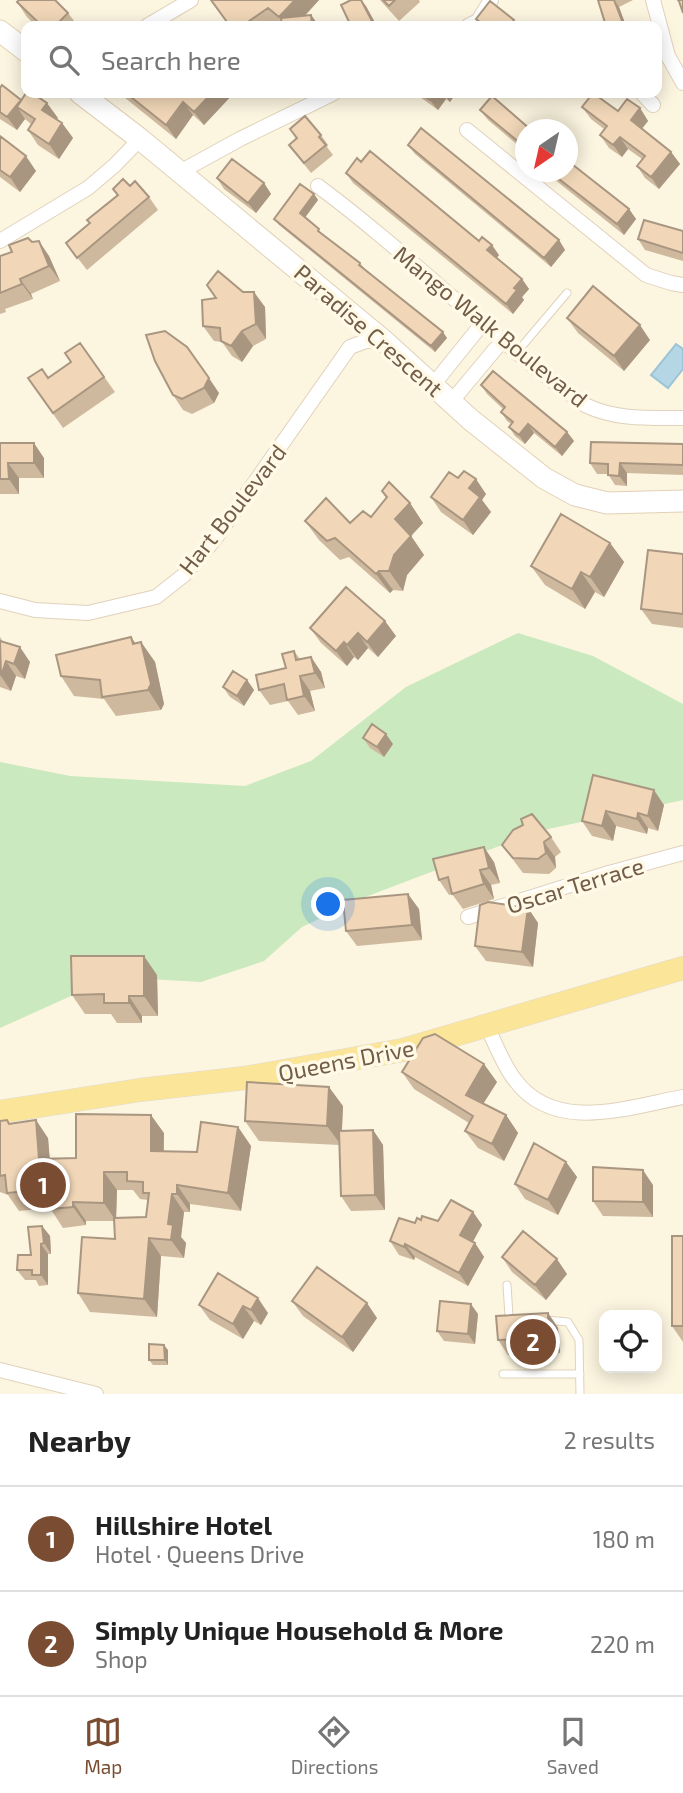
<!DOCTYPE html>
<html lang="en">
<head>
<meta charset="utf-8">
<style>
  body { margin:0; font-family:"Exo 2",sans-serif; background:#f2f2f2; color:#222 }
  .controls { position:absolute; right:21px; bottom:21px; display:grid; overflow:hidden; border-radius:14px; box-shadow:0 4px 18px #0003 }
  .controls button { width:63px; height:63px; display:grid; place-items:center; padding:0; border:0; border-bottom:2px solid #e0e0e0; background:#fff; color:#222; font:35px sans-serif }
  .compass { position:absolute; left:515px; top:119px; width:63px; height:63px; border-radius:50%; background:#fff; box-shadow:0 4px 18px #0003; rotate:214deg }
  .you { position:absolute; left:329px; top:905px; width:24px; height:24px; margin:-18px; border:5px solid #fff; border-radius:50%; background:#1a73e8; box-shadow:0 0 0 10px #1a73e833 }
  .badge { display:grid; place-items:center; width:46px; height:46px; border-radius:50%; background:#7a4d32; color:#fff; font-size:23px; font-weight:700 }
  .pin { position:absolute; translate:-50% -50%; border:4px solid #fff; box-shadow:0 2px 7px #0006 }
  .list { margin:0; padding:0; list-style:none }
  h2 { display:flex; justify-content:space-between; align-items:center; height:91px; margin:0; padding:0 28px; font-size:30px }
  h2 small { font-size:23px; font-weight:400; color:#767676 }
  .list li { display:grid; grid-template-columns:46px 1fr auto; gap:21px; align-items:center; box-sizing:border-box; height:105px; padding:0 28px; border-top:2px solid #e0e0e0 }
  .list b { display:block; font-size:26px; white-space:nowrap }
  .list p { margin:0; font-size:23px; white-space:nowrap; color:#767676 }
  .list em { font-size:23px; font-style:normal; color:#767676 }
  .icon { flex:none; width:38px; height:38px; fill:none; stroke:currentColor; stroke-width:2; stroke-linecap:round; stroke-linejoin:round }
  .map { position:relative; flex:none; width:683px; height:1394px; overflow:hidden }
  .search { position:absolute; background:#fff; box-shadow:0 4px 18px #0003; left:21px; right:21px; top:21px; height:77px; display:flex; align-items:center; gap:18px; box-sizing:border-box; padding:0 24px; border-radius:14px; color:#767676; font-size:26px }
  .sheet { height:301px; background:#fff }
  nav { display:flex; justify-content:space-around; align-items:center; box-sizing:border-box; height:98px; border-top:2px solid #e0e0e0; background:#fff; font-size:19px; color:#767676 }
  nav a { display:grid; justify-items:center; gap:4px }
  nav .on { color:#7a4d32 }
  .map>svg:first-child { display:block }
  .green { fill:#cae9bf }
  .water { fill:#b5d6e5; stroke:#9bc4d6; stroke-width:2 }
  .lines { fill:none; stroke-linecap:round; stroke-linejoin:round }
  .lane-casing { stroke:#e0d2bc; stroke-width:9 }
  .street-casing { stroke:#e0d2bc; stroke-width:16 }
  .secondary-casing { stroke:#e2d1b7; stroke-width:23 }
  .primary-casing { stroke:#e0dbd7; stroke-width:24 }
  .lane { stroke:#fff; stroke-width:7 }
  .street { stroke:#fff; stroke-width:14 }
  .secondary { stroke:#fff; stroke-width:21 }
  .primary { stroke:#fbe598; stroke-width:23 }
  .wall { fill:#cfb99e; fill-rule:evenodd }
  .shaded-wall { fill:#a99681 }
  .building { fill:#f1d7b8; stroke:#a99681; stroke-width:2 }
  .labels { text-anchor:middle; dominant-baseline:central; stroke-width:7; stroke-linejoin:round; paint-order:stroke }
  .street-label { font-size:23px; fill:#725d48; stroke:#fff9e6 }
</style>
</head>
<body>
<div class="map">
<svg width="683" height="1394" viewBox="0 0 683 1394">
  <rect width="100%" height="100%" fill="#fcf5e0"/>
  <path class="green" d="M518,633L593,656L683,704V800L539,831L360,899L302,927L264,961L201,982L113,977L0,1028V762L70,776L245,786L311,761L406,687Z"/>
  <path class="water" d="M676,344L683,349V369L668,388L651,375Z"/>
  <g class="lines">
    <g class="lane-casing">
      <path id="lane" d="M517,352L567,293
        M507,1285L509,1316L514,1319
        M546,1320L568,1322L579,1340L580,1394
        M503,1374H580"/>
    </g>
    <g class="street-casing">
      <path id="street" d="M653,0L668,56L683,83
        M147,26L191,0
        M468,26L478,21L491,0
        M642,93L653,105
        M467,130L646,275L671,283L683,285
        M180,172L240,139L334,93
        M318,186C411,255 491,338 585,405C616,420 649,418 683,418
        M0,241L88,188L115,165L140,139
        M433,385L482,324
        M452,401L502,341
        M0,601L35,610L88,613L156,597L184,575L215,539L350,347L366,341L383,340
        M468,917L609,873L683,853
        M487,1027C496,1044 503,1065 515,1080C555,1134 628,1107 683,1097
        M0,1370L96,1394"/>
    </g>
    <g class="secondary-casing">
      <path id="secondary" d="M0,31L26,51
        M80,93L140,139L383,340L471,420L544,478L575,495L607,503L683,501"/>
    </g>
    <g class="primary-casing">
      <path id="primary" d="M0,1112L140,1090L245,1078L403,1050L683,968"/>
    </g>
    <use href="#lane" class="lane"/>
    <use href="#street" class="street"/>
    <use href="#secondary" class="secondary"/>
    <use href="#primary" class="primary"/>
  </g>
  <path class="wall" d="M211,0H319L305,16L311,15L319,26H282L279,23L274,26H230Z
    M380,0H419L420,2L399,21Z
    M598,0H633L619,7L626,26H606Z
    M17,2L68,13L78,26H36L27,17Z
    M0,88L21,100L58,118L57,119L62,123L73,138L59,159L38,145L28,130L31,124L25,119L17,130L0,119Z
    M119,93H234L204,125L193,115L176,139Z
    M416,93H456L450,102L446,99L438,110L420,97Z
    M582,107L618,111L640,108L648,121L642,129L671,152L680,164L659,189L645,178L637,166L642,159L628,149L622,157L609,148L600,135L604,129L591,119Z
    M480,110L526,130V152L488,120Z
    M290,129L321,135L328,145L327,147L333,155L311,173L289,145L296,139Z
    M0,136L36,171L20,192L0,177Z
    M408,145L559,240L565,250L551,267L415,154Z
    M546,172H568L629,209L636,219L624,235L549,175Z
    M346,173L479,241L499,255L497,258L522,279L529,289L522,297L524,300L513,314L353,183Z
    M217,178L264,183L271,194L256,213L224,189Z
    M130,186L149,197L158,210L87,270L66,243L90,223L117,195L113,189Z
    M314,194L318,200L305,217L323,235L360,263L365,269L447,338L435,352L279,225L274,219Z
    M683,231V261L645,250L638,239Z
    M32,242L49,256L60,281L31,294L33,299L5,309L6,312L0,314V256L12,252Z
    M243,292L265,307L266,339L253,346L242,362L232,356L222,342L214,341L203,326L216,298Z
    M567,318L650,340L624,371L578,333Z
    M80,343L115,392L63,428L28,378H48L71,362Z
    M155,361L219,393L214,403L192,414L183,410L173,395Z
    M481,385L567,432L574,441L562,456L534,433L525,444L515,436L509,427L511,424L507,421L501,412L503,409L487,394Z
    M0,443L44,458V478H19V494H0Z
    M683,444V475L627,473V486L615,485L608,474H597L590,463Z
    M458,478L486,494L482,500L491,512L473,535L441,512L431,497Z
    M382,491L410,503L423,523L411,536L424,555L407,575L403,591L393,590L390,593L349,557L340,560L319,540L305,521L350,523L371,517L386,498Z
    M610,543L624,562L604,597L595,592L585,609L545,585L531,566Z
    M683,554V628L652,624L641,609Z
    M310,628L396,636L378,657L368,648L358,660L354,657L347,666L321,643Z
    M0,637L3,642L30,662L25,679L16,676L11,691L0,687Z
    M131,637L135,643L141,642L155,662L164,704L161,710L116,716L104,699L74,696L61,676Z
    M294,651L300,659L311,657L321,672L325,688L310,691L315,711L298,715L288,701L270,705L259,690L286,668Z
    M247,680L254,690L244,706L230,697L223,687Z
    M363,738L393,744L384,757L370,748Z
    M593,775L664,805L658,831L648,828L647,834L616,826L613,841L592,836L582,821Z
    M551,837L561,852L555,857L556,868L549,874L523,873L502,845Z
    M494,862L500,883L491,885L494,899L463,909L452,894L449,895L439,880Z
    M528,908L538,923L533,967L486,961L475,946Z
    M419,909L422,940L357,946L346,931Z
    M157,975L158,1016H142V1023H117L111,1014H85L72,995Z
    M402,1072L497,1082L483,1104L506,1115L518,1133L504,1161L478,1148L465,1131L469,1123L414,1089Z
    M343,1106L342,1131L373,1130L383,1145L385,1210L351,1211L341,1196L339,1145L259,1141L245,1121Z
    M0,1121L48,1138L50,1159L76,1158L164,1133V1151L197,1152L238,1127L251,1146L241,1211L190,1204V1212H184L181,1237L186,1243L184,1258L161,1256L157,1317L90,1312L78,1293L115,1239L114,1221H86V1225L63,1228L50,1208L19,1211L8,1195L0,1192ZM117,1190H133L140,1199L148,1200L146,1217L116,1218Z
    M566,1162L577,1177L558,1215L525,1199L515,1184Z
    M653,1185V1217L603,1216L593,1201Z
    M473,1212L482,1225L472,1242L475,1243L484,1257L468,1286L415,1257L414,1260L399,1255L390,1241L421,1220L438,1221Z
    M42,1226L50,1236L51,1254H48V1285L39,1286L36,1280H25L17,1270L31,1255Z
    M683,1236V1342L672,1326Z
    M502,1257L567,1274L546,1300L512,1272Z
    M218,1273L268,1313L261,1325L254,1321L243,1339L210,1320L199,1305Z
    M292,1301L377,1318L353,1352L303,1316Z
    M548,1313L558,1328L560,1353L508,1355L498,1340Z
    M478,1314L475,1344L444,1341L437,1331Z
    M168,1350V1365H153L149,1360Z"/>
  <path class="shaded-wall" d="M295,0H319L295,26H286L279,17Z
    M361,0L366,6L377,26L373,23Z
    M614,0L619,7L626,26H624Z
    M311,15L319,26H312Z
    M514,20L518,26H513L511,24Z
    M212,93H234L204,125L194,112Z
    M239,93H247L243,98Z
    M436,93H441L446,99L438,110L430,100Z
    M443,93H456L450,102Z
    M21,100L17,107L25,119L17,130L7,117Z
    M183,102L193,115L176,139L166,125Z
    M47,103L58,118L53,125L42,110Z
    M640,108L648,121L639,132L631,120Z
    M62,123L73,138L59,159L49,144Z
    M620,137L628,149L622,157L613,145Z
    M671,152L680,164L659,189L651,177Z
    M26,156L36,171L20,192L10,177Z
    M264,183L271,194L256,213L248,203Z
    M314,194L318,200L304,219L300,213Z
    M629,209L636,219L624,235L617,224Z
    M559,240L565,250L551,267L544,258Z
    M39,241L49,256L60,281L49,266Z
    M492,245L499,255L495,260L487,250Z
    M20,279L31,294L33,299L22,284Z
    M522,279L529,289L522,297L524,300L513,314L506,304L514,288Z
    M254,292L265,307L266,339L256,324Z
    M640,325L650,340L624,371L614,356Z
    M242,331L253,346L242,362L231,346Z
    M443,332L447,338L435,352L431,346Z
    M209,378L219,393L214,403L204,388Z
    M528,424L534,433L525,444L519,435Z
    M567,432L574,441L562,456L555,447Z
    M34,443L44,458V478L34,463Z
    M8,463L19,478V494L9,479Z
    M620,463L627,473V486L619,476Z
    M476,479L486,494L482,500L491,512L473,535L463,520L469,488Z
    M410,503L423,523L411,536L424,555L407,575L403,591L389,571L395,519Z
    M610,543L624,562L604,597L590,577Z
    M379,571L393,590L390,593L376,574Z
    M581,572L595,592L585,609L572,589Z
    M385,621L396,636L378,657L367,642Z
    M358,633L368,648L358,660L347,645Z
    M131,637L144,656L141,642L155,662L164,704L161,710L148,690Z
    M344,642L354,657L347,666L336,651Z
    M20,647L30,662L25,679L14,664Z
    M311,657L321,672L325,688L315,673Z
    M6,661L16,676L11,691L1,676Z
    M300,676L310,691L315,711L304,696Z
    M247,680L254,690L244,706L237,696Z
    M386,734L393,744L384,757L377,747Z
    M654,790L664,805L658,831L648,816Z
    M606,811L616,826L613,841L602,826Z
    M638,813L648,828L647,834L637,819Z
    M544,842L555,857L556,868L546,853Z
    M484,847L494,862L500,883L489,868Z
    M480,870L491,885L494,899L484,884Z
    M408,894L419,909L422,940L412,925Z
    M528,908L538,923L533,967L522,952Z
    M144,956L157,975L158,1016L144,996Z
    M129,996L142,1016V1023L129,1003Z
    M484,1064L497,1082L478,1112L466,1095Z
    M329,1087L343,1106L341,1145L327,1126Z
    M151,1115L164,1133L163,1169L151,1151Z
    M506,1115L518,1133L504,1161L492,1144Z
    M36,1120L48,1138L51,1178L39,1159Z
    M238,1127L251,1146L241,1211L228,1193Z
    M373,1130L383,1145L385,1210L375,1195Z
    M566,1162L577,1177L558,1215L548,1200Z
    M643,1170L653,1185V1217L643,1202Z
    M104,1172L117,1190L116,1221L104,1203Z
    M177,1185L190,1204V1212L177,1194Z
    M172,1194L184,1212L181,1237L186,1243L184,1258L171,1240L168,1224Z
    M73,1202L86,1221V1225L73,1207Z
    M473,1212L482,1225L469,1249L460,1235Z
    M42,1226L50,1236L51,1254L44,1243Z
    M149,1238L161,1256L157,1317L144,1299Z
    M475,1243L484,1257L468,1286L459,1273Z
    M41,1244L48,1254V1285L41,1275Z
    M405,1244L415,1257L414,1260L404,1247Z
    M557,1259L567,1274L546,1300L535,1285Z
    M258,1298L268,1313L261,1325L251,1310Z
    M367,1303L377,1318L353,1352L342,1337Z
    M471,1304L478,1314L475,1344L468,1334Z
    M243,1306L254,1321L243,1339L233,1324Z
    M548,1313L558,1328L560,1353L549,1338Z
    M164,1345L168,1350V1365L165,1360Z"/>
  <path class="building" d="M19,0H55L68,13L55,26H42L17,2Z
    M211,0H295L279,17L268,8L242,26H230Z
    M351,0H361L373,23L365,26H351L341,5Z
    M383,0H395L389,6Z
    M598,0H614L624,26H606Z
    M678,0H683V13L679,1Z
    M490,1L514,20L511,24L515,26H485L476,19Z
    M311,15L312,26H282L281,18Z
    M2,85L21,100L7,117L0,112V88Z
    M26,93H32L47,103L42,110L62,123L49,144L28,130L35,119L17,107Z
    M126,93H212L194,112L183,102L166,125Z
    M420,93H436L430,100Z
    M593,93L618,111L627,99L640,108L631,120L671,152L651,177L637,166L645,156L620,137L613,145L600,135L607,126L582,107Z
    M492,96L531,130H526V148L480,110Z
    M305,116L321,135L319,137L326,145L304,163L289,145L297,138L290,129Z
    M421,128L559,240L544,258L408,145Z
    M0,136L26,156L10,177L0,170Z
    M370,151L479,241L482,237L492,245L487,250L522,279L514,288L517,290L506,304L346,173L357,158L361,162Z
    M232,159L264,183L248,203L217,178Z
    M568,161L629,209L617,224L550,172H568Z
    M123,179L130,186L135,181L149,197L77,258L66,243L90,223L87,220L118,195L113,189Z
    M300,184L314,194L300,213L319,229L318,231L360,263L359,265L443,332L431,346L274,219Z
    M644,220L683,231V253L638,239Z
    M28,238L32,242L39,241L49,266L20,279L22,284L0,293V256L12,252L9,245Z
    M218,271L243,292H254L256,324L242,331L231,346L221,341L220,328L203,326L202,300L216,298L207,285Z
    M593,286L640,325L614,356L567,318Z
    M165,331L187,347L209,378L204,388L182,399L173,395L155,361L146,335Z
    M80,343L104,377L53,413L28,378L42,369L48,378L71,362L65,353Z
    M493,371L567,432L555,447L528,424L519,435L509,427L513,422L501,412L505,407L481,385Z
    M591,442L683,444V465L620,463L619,476L608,475V464L590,463Z
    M0,443H34V463H8L9,479H0Z
    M464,471L476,479L469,488L480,497L463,520L431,497L449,472L458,478Z
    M389,482L410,503L395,519L411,536L394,555L389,571H379L376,574L335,538L327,541L305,521L326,498L350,523L363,511L371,517L387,497L382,491Z
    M561,514L610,543L590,577L581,572L572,589L531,566Z
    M648,550L683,554V614L641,609Z
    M346,587L385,621L367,642L358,633L347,645L344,642L336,651L310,628Z
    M131,637L133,644L141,642L151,684L148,690L102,697L100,680L61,676L56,655Z
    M0,641L20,647L14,664L6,661L1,676Z
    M294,651L296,660L311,657L315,673L300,676L304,696L287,700L284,684L259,690L256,675L286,668L282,654Z
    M233,671L247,680L237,696L223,687Z
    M372,724L386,734L377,747L363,738Z
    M593,775L654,790L648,816L638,813L637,819L606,811L602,826L582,821Z
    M532,814L551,837L544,842L546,853L538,859L513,858L502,845L513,830L523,825L521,819Z
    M484,847L489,868L480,870L484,884L452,894L448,877L439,880L433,859Z
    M408,894L412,925L346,931L343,900Z
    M488,902L528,908L522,952L475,946L480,905Z
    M71,956H144V996H129V1003H104V994L72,995Z
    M435,1034L484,1064L466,1095L506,1115L492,1144L465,1131L473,1116L402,1072L423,1038Z
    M247,1082L329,1087L327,1126L245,1121Z
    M76,1114L151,1115V1151L197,1152L201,1122L238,1127L228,1193L177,1185V1194H172L168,1224L173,1225L171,1240L149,1238L144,1299L78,1293L82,1237L115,1239L114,1218L146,1217L149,1193H143V1182L127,1181V1172H104V1203L73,1202V1207L50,1209L48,1189L7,1193L5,1175L0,1176V1121L7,1120L9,1124L36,1120L39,1159L76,1158Z
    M373,1130L375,1195L341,1196L339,1131Z
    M534,1143L566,1162L548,1200L515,1184Z
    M593,1167L643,1170V1202L593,1201Z
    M451,1200L473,1212L460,1235L475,1243L459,1273L405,1244L404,1247L390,1241L399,1218L415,1223L417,1218L421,1220L422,1216L438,1221Z
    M42,1226L44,1243L41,1244V1275H32V1270H17L18,1255H31L28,1227Z
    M523,1231L557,1259L535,1285L502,1257Z
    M672,1236H683V1326H672Z
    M317,1267L367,1303L342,1337L292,1301Z
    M218,1273L258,1298L251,1310L243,1306L233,1324L199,1305Z
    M440,1301L471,1304L468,1334L437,1331Z
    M548,1313L549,1338L498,1340L496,1316Z
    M149,1344L164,1345L165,1360H149Z"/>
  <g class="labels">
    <g class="street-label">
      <text transform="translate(491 326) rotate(39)">Mango Walk Boulevard</text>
      <text transform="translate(369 330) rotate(41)">Paradise Crescent</text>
      <text transform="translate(232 509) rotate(-52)">Hart Boulevard</text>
      <text transform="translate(575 885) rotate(-17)">Oscar Terrace</text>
      <text transform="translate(346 1060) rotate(-11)">Queens Drive</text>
    </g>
  </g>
</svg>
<div class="controls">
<button><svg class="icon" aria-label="locate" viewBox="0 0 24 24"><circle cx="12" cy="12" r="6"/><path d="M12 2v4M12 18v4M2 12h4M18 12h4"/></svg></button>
</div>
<svg class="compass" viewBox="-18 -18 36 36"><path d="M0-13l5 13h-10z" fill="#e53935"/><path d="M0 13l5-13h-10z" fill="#767676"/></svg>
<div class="you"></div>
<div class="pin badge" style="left:43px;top:1185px">1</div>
<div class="pin badge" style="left:533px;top:1342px">2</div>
<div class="search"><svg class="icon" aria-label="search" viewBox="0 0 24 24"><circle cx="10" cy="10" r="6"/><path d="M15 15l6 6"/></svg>Search here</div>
</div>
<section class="sheet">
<h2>Nearby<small>2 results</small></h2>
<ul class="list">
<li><span class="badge">1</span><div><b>Hillshire Hotel</b><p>Hotel · Queens Drive</p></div><em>180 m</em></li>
<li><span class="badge">2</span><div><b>Simply Unique Household &amp; More</b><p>Shop</p></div><em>220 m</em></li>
</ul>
</section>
<nav>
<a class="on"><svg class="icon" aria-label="map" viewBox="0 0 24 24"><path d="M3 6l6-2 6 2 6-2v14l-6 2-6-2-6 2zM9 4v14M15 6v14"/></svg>Map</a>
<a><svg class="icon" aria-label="directions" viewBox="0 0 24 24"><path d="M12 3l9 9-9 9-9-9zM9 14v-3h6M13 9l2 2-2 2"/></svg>Directions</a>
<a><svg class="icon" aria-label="saved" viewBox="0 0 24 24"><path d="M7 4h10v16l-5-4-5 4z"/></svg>Saved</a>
</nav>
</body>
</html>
